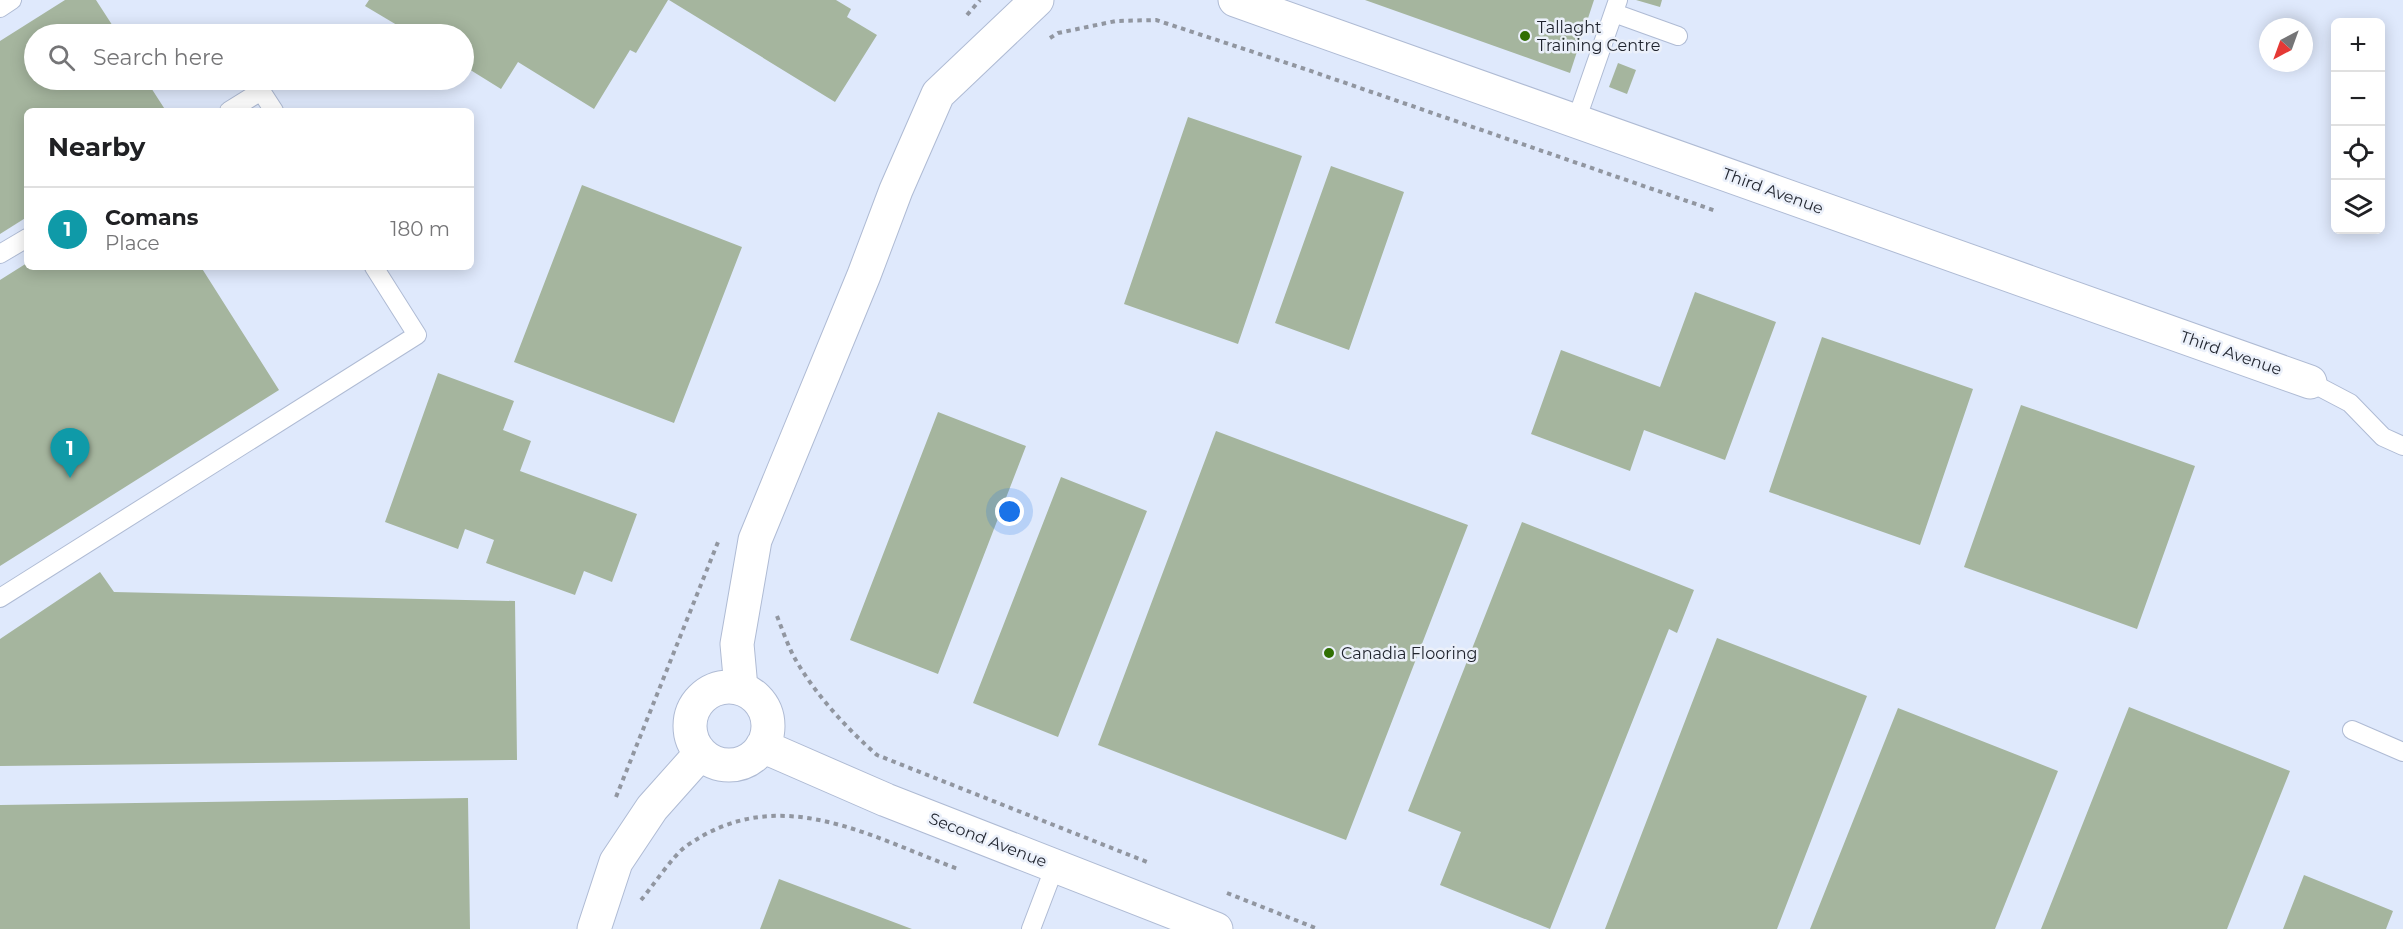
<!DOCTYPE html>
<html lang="en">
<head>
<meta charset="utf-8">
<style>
  body { margin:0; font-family:Montserrat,sans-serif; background:#f6f6f6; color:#202124 }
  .controls { position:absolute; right:18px; top:18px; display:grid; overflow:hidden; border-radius:9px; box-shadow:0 3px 15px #0003 }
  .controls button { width:54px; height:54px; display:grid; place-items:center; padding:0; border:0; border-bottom:2px solid #e0e0e0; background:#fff; color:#202124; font:30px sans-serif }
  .compass { position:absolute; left:2259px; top:18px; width:54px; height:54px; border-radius:50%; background:#fff; box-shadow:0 3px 15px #0003; rotate:221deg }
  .you { position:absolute; left:1010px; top:512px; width:21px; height:21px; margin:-15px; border:4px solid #fff; border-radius:50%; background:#1a73e8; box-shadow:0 0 0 9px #1a73e833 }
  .badge { display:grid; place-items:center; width:39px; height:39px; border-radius:50%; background:#2563eb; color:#fff; font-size:20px; font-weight:700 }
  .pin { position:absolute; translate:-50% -50px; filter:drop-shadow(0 2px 3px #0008) }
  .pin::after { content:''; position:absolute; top:32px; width:21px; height:18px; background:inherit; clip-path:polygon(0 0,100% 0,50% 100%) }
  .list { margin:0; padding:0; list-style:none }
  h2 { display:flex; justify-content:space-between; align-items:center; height:78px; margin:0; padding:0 24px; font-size:26px }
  h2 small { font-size:20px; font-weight:400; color:#757577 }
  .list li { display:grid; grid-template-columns:39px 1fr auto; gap:18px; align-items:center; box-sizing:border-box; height:84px; padding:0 24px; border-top:2px solid #e0e0e0 }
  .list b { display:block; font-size:22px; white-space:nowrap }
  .list p { margin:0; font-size:20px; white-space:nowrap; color:#757577 }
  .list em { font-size:20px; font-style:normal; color:#757577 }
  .icon { flex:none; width:33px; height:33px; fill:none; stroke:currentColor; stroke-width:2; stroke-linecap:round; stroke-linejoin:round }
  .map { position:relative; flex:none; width:2403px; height:929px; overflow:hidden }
  .search { position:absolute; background:#fff; box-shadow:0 3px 15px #0003; left:24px; top:24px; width:450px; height:66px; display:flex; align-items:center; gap:15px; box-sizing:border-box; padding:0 21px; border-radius:33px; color:#757577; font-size:22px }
  .panel { position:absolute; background:#fff; box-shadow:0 3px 15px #0003; left:24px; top:108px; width:450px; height:162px; border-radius:9px }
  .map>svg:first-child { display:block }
  .built { fill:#dfe9fc; fill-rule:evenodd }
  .building { fill:#a5b59e }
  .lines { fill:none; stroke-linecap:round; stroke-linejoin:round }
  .lane-casing { stroke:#afbbd4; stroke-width:20 }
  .street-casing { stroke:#afbbd4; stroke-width:35 }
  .path { stroke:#9196a0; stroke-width:4; stroke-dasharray:4.5 4.5; stroke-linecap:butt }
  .lane { stroke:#fff; stroke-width:18 }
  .street { stroke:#fff; stroke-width:33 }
  .poi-dot { fill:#306f03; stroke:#ebf0fa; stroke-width:2 }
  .labels { text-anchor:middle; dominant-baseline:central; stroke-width:5; stroke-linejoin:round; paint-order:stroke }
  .poi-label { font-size:16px; fill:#1f232d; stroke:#ebf0fa; text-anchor:start }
  .street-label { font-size:16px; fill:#1f232d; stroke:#ebf0fa }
</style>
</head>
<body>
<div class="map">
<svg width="2403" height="929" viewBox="0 0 2403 929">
  <rect width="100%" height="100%" fill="#ebf0fa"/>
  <path class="built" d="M0,0H2403V929H0ZM2336,22H2380V230H2336ZM2268,27H2304V63H2268ZM34,34H464V80H34ZM27,111H471V267H27Z"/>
  <path class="building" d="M65,0H96L118,34H34V80H146L166,111H27V217L0,234V41Z
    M369,0H668L636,53L630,50L594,109L518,62L501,89L464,66V34H412L365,6Z
    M669,0H836L851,9L847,17L877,35L835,102Z
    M1365,0H1594L1570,73Z
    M1636,0H1662L1660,7Z
    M1618,63L1636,70L1627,94L1609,87Z
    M1188,117L1302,156L1238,344L1124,304Z
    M1331,166L1404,192L1349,350L1275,323Z
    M582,185L742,247L674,423L514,362Z
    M27,263V267H201L279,390L0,566V280Z
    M1695,292L1776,322L1725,460L1644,430L1630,471L1531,434L1561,350L1660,387Z
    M1822,337L1973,389L1920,545L1769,492Z
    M438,373L514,401L503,430L531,441L520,471L637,514L612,582L584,571L575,595L486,563L494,540L465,529L458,549L385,522Z
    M2021,405L2195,466L2137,629L1964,567Z
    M938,412L1026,446L938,674L850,640Z
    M1216,431L1468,525L1346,840L1098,745Z
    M1061,477L1147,511L1058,737L973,703Z
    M1522,522L1694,590L1677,633L1669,629L1550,929L1440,885L1461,832L1408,811Z
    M100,572L114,592L515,601L517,760L0,766V639Z
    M1717,638L1867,696L1777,929H1605Z
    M2129,707L2290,771L2227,929H2041Z
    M1898,708L2058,771L1995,929H1810Z
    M468,798L470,929H0V805Z
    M2304,875L2393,911L2386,929H2283Z
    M779,879L912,929H760Z"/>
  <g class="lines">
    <g class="lane-casing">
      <path id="lane" d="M0,8L12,0
        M1614,13L1678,36
        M229,111L261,91L274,111
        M1576,121L1618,0
        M0,254L27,238
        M2310,382L2350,403L2383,437L2403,446
        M0,598L417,335L374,267
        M2352,730L2403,752
        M1031,929L1055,866"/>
    </g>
    <g class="street-casing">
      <path id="street" d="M1235,0L2310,382
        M690 726a39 39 0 1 1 78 0a39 39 0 1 1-78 0Z
        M741,688L737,644L755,540L864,275L896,190L938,94L1037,0
        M762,746L886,800L1216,929
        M594,929L616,862L652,808L701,753"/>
    </g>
    <path class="path" d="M967,15L980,0
      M1050,38L1058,33L1116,21L1156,20L1305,69L1716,211
      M777,616C782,629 787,643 793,655C813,692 846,728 877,755L1147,862
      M616,797L718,542
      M1227,893L1318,929
      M641,900C653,886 672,857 685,847C777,781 866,835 958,869"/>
    <use href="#lane" class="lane"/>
    <use href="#street" class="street"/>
  </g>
  <g class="poi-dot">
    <circle cx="1525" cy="36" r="6"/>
    <circle cx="1329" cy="653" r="6"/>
  </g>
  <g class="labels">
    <g class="poi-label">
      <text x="1537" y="27">Tallaght<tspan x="1537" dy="18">Training Centre</tspan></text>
      <text x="1341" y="653">Canadia Flooring</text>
    </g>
    <g class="street-label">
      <text transform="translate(1773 191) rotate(20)">Third Avenue</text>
      <text transform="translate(2231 353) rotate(19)">Third Avenue</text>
      <text transform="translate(988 840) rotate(21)">Second Avenue</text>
    </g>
  </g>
</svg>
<div class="controls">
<button>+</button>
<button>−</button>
<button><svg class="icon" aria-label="locate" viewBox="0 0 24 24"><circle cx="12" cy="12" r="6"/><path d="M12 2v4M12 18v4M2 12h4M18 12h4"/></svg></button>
<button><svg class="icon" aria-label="layers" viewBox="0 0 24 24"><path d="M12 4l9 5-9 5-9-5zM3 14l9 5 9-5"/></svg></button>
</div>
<svg class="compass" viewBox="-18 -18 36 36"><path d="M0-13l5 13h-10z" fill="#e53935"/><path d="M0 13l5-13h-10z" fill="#757577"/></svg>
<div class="you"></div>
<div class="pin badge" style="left:70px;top:478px;background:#0f9aa8">1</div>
<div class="search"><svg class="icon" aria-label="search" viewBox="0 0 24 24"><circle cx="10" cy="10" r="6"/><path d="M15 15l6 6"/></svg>Search here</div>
<section class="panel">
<h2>Nearby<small></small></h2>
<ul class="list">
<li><span class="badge" style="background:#0f9aa8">1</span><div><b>Comans</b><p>Place</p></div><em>180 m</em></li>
</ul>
</section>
</div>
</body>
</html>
